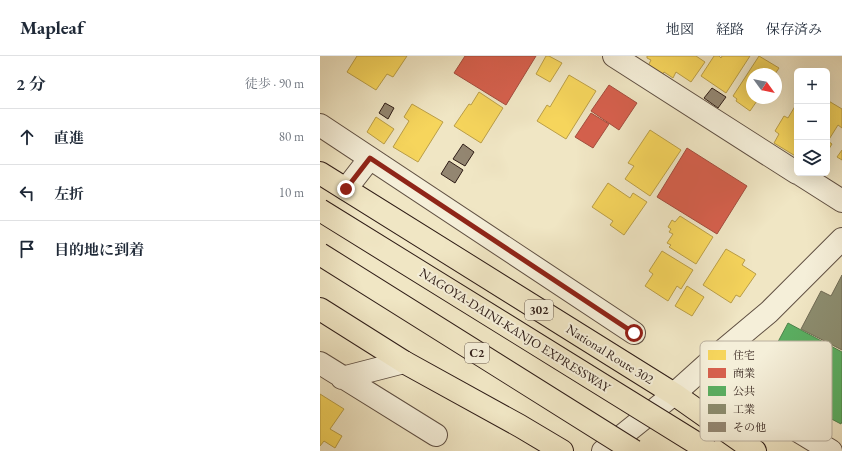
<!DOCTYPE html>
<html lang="ja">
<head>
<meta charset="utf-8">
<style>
  body { margin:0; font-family:"EB Garamond","Noto Serif JP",serif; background:#f6f6f7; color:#1f2937 }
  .controls { position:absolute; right:12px; top:12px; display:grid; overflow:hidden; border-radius:6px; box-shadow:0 4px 16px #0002 }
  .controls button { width:36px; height:36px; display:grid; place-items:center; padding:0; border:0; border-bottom:1px solid #e0e1e3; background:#fff; color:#1f2937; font:20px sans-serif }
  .compass { position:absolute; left:426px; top:12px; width:36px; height:36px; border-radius:50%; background:#fff; box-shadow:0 4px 16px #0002; rotate:123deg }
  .stop { position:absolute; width:12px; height:12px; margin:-9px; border:3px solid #8f2418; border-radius:50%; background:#fff }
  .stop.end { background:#8f2418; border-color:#fff; box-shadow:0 1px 4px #0008 }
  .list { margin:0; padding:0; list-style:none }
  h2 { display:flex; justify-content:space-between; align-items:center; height:52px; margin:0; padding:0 16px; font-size:17px }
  h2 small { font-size:13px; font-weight:400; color:#747a83 }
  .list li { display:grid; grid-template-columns:26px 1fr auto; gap:12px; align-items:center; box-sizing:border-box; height:56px; padding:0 16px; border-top:1px solid #e0e1e3 }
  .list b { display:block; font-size:15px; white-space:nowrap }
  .list em { font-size:13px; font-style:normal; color:#747a83 }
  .icon { flex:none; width:22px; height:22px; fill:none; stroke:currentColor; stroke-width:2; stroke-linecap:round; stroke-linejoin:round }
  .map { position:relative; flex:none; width:522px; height:395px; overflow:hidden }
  header { display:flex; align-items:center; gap:24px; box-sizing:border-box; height:56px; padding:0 20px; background:#fff; border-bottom:1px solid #e0e1e3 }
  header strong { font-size:19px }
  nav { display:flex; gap:22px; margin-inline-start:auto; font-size:14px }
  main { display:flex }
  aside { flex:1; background:#fff }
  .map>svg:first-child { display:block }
  .homes { fill:#f6d55c; stroke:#ba9e47 }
  .shops { fill:#d6604d; stroke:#a44c3d }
  .public { fill:#5aae61; stroke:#4d824b }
  .industry { fill:#8c8c6e; stroke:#706b54 }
  .building { fill:#938671; stroke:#2f1d17 }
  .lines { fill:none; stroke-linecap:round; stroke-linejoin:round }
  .minor-casing { stroke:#5f4f42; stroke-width:24 }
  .tertiary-casing { stroke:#5f4f42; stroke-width:24 }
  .trunk-casing { stroke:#2f1d17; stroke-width:24 }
  .minor { stroke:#f5efd9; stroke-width:22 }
  .tertiary { stroke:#f5efd9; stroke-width:22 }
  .trunk { stroke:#f0e6c4; stroke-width:22 }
  .motorway-bridge-casing { stroke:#2f1d17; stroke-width:24; stroke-linecap:butt }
  .motorway-bridge { stroke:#f0e6c4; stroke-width:22 }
  .route { stroke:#8f2418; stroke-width:5 }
  .labels { text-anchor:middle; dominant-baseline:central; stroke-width:4; stroke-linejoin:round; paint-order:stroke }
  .shield { fill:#f5efd9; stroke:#6a5c51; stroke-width:1 }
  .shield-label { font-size:12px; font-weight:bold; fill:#2f1d17 }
  .street-label { font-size:13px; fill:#2f1d17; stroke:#f5efd9 }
  .key { fill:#f5efd9; stroke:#bab09f; stroke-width:1 }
  .key-label { font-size:11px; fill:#2f1d17 }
</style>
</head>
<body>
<header>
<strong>Mapleaf</strong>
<nav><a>地図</a><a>経路</a><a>保存済み</a></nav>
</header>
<main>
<aside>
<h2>2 分<small>徒歩 · 90 m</small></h2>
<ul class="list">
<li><svg class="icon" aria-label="ahead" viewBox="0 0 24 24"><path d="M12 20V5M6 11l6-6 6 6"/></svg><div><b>直進</b></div><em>80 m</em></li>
<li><svg class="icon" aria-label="left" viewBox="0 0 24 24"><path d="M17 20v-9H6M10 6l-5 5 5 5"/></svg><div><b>左折</b></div><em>10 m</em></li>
<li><svg class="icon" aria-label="arrive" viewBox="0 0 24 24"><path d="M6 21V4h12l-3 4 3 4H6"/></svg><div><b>目的地に到着</b></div></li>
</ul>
</aside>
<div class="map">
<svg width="522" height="395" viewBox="0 0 522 395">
  <rect width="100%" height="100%" fill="#f0e6c4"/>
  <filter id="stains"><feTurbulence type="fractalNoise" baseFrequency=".005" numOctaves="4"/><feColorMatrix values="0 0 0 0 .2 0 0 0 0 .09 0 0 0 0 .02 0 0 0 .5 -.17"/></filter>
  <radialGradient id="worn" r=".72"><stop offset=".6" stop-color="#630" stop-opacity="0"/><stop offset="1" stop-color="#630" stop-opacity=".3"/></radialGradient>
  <path class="homes" d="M37,0H87L73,21L67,18L56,34L27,16Z
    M226,0H229L242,7L230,26L216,18Z
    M327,0H376L385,6L371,26L356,16L353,22L344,16L342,19L328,10L331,4L327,2Z
    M394,0H399L401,2L402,0H430L406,37L381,20Z
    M439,0L459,12L455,18H432V42H439L430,55L416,45L417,43L413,40Z
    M249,19L276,35L246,83L217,65L227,49L230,51Z
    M159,36L183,52L161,87L134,70L149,48L151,49Z
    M507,44L522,53V72L518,69L508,85L512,88L507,96Z
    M477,47V101L454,87L459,78L455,75L464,60L468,62Z
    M92,48L123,66L98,106L73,91L89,65L84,61Z
    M56,61L74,73L64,88L47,76Z
    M330,74L361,94L330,140L305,123L314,110L308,107Z
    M522,94V104L517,101Z
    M288,127L310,142L313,137L327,146L304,179L290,169L293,165L272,151Z
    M360,160L393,181L376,208L349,191L351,189L347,187L353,178L349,176L351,173L348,171L352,164L355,166Z
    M406,193L425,204L422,209L436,218L420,241L416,239L411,247L383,229Z
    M342,195L373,214L361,233L357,230L348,245L325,230L333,218L329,215Z
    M367,230L384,241L372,260L355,250Z
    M0,338L24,353L10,373L22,380L15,392L4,385L0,390Z"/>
  <path class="shops" d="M145,0H216L186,49L134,17Z
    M289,29L317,47L299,74L271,55Z
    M271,57L289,68L273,92L255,81Z
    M367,92L427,130L397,178L337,141Z"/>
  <path class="public" d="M468,267L522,296V365L521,368L485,349L498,324L470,309L465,320L439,306L445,296L451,299Z"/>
  <path class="industry" d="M522,219V294L481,273L501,235L511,240Z"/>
  <path class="building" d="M392,32L406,41L398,52L384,42Z
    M65,47L74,52L68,63L59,57Z
    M143,88L154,96L145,110L133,103Z
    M129,105L143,114L135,127L121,118Z"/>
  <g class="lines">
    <g class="minor-casing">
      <path id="minor" d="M294,0L477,117
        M0,69L314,277
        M478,117L522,145
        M26,133L50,102
        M0,307L116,379
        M22,322L84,306
        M465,367L511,395"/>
    </g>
    <g class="tertiary-casing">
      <path id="tertiary" d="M283,395L354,338L394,302L449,256L522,183"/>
    </g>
    <g class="trunk-casing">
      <path id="trunk" d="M0,117L354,338L435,395
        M0,253L84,306L200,370L242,395"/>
    </g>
    <use href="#minor" class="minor"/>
    <use href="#tertiary" class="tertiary"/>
    <use href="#trunk" class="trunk"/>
    <g class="motorway-bridge-casing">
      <path id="motorway-bridge" d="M0,154L389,395
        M0,198L314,395"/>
    </g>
    <use href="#motorway-bridge" class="motorway-bridge"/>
  </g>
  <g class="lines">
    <path class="route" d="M26,133L50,102L314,277"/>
  </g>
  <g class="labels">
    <g class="shield">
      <rect x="205" y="244" width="28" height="20" rx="3"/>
      <rect x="145" y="287" width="24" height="20" rx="3"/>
    </g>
    <g class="shield-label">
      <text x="219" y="254">302</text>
      <text x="157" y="297">C2</text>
    </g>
    <g class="street-label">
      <text transform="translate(195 274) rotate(32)">NAGOYA-DAINI-KANJO EXPRESSWAY</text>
      <text transform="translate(290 298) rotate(32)">National Route 302</text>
    </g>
  </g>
  <rect x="380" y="285" width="132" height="100" rx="6" class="key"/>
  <rect x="388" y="294" width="18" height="10" fill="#f6d55c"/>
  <rect x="388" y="312" width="18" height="10" fill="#d6604d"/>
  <rect x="388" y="330" width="18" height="10" fill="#5aae61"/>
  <rect x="388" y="348" width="18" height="10" fill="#8c8c6e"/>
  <rect x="388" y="366" width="18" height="10" fill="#938671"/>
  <g class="key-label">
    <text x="413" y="303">住宅</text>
    <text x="413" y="321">商業</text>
    <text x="413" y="339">公共</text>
    <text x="413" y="357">工業</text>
    <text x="413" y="375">その他</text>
  </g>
  <rect width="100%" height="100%" filter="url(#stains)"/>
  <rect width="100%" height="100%" fill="url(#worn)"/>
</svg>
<div class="controls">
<button>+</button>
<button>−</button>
<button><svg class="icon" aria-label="layers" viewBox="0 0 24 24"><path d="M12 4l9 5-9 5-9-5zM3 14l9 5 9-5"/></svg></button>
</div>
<svg class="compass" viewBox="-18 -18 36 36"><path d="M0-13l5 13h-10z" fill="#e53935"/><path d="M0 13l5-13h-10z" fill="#747a83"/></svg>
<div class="stop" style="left:314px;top:277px"></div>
<div class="stop end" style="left:26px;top:133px"></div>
</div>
</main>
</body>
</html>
